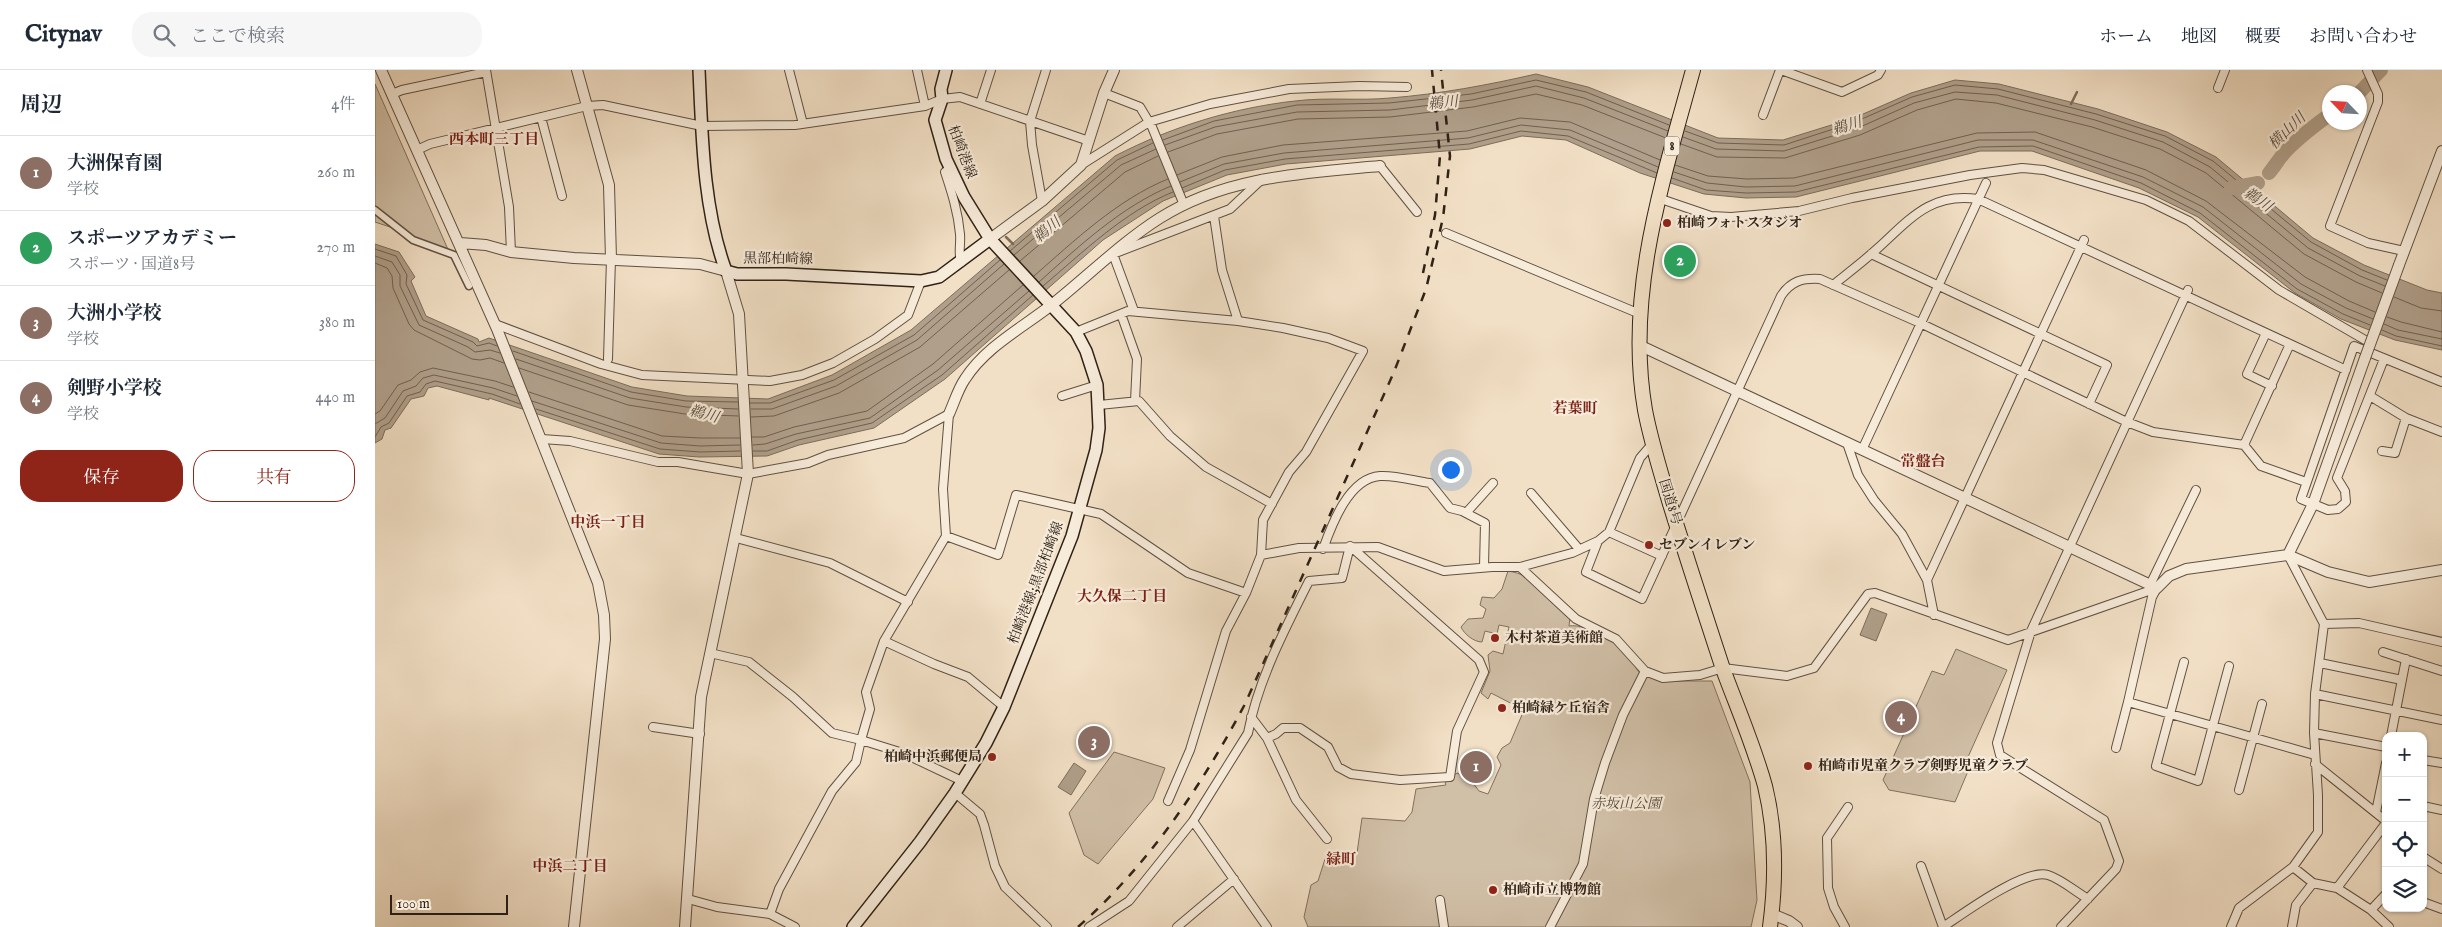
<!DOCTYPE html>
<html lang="ja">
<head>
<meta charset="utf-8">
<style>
  body { margin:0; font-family:"IM FELL English","Noto Serif JP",serif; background:#f6f6f7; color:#1f2937 }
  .controls { position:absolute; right:15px; bottom:15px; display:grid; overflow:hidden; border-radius:10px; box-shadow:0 1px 4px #0004 }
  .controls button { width:45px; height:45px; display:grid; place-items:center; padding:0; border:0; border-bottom:1px solid #e0e1e3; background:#fff; color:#1f2937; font:25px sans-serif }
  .compass { position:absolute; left:1947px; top:15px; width:45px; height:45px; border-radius:50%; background:#fff; box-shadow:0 1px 4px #0004; rotate:295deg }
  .scale { position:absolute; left:15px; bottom:12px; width:118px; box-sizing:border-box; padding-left:5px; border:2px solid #2f2116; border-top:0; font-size:14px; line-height:18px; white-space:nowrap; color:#2f2116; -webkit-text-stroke:4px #f7ebda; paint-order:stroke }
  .you { position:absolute; left:1075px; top:399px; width:18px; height:18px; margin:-12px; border:4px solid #fff; border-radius:50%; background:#1a73e8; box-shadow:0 0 0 8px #1a73e833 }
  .badge { display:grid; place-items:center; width:32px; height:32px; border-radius:50%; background:#8f2418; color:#fff; font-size:16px; font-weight:700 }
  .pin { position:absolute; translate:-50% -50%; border:2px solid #fff; box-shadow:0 1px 5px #0006 }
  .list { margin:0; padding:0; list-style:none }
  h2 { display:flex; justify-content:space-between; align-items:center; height:65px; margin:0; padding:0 20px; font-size:21px }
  h2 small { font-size:16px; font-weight:400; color:#747a83 }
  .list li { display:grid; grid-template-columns:32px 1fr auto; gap:15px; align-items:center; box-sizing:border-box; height:75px; padding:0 20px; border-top:1px solid #e0e1e3 }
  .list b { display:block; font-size:19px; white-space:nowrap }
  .list p { margin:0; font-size:16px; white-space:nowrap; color:#747a83 }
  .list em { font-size:16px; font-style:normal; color:#747a83 }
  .actions { display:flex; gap:10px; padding:15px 20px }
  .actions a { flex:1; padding:11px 0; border:1px solid #8f2418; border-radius:20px; text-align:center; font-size:18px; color:#8f2418 }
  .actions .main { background:#8f2418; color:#fff }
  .icon { flex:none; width:28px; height:28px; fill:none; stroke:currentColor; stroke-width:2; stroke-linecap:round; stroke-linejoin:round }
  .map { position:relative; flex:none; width:2067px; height:857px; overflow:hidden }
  header { display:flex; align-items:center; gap:30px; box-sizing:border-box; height:70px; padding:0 25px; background:#fff; border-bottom:1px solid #e0e1e3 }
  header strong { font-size:24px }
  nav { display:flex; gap:28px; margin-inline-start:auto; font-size:18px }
  .search { width:350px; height:45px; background:#f6f6f7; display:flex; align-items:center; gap:12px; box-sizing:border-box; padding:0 18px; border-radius:20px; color:#747a83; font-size:19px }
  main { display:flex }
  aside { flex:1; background:#fff }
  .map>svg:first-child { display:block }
  .green { fill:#d1c0a8; stroke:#80705f }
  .water { fill:#b09f8a; stroke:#7c6d5c }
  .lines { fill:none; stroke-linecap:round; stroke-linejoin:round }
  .shore { stroke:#706050; stroke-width:1 }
  .stream { stroke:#7c6d5c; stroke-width:2.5 }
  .river { stroke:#b09f8a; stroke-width:14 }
  .pedestrian-casing { stroke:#605142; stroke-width:9 }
  .minor-casing { stroke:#605142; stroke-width:10 }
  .tertiary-casing { stroke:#605142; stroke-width:12 }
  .secondary-casing { stroke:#2f2116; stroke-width:14 }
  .trunk-casing { stroke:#2f2116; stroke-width:16 }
  .pedestrian { stroke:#f7ebda; stroke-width:6 }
  .minor { stroke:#f7ebda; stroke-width:8 }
  .tertiary { stroke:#f7ebda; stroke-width:10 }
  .secondary { stroke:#f7ebda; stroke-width:11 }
  .trunk { stroke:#f2e0c6; stroke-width:14 }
  .rail { stroke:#2f2116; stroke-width:2.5; stroke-dasharray:9 9; stroke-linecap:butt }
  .tertiary-bridge-casing { stroke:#605142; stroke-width:12; stroke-linecap:butt }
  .tertiary-bridge { stroke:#f7ebda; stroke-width:10 }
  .poi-dot { fill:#8f2418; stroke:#f7ebda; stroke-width:2 }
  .labels { text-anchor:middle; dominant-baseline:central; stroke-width:4.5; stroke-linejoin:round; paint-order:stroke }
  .shield { fill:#f7ebda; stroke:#6b5e51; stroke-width:1 }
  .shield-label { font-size:12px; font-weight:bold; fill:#2f2116 }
  .street-label { font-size:14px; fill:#2f2116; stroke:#f7ebda }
  .poi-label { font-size:14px; font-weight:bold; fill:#2f2116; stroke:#f7ebda; text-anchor:start }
  .park-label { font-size:14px; font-style:italic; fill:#58493a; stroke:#f7ebda }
  .water-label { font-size:15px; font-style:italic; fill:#5c4d3f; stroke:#f7ebda }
  .neighbourhood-label { font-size:15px; font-weight:bold; fill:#7a1f14; stroke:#f7ebda }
</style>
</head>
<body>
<header>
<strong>Citynav</strong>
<div class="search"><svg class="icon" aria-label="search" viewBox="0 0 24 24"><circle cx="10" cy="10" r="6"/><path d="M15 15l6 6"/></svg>ここで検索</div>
<nav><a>ホーム</a><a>地図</a><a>概要</a><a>お問い合わせ</a></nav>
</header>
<main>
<aside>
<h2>周辺<small>4件</small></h2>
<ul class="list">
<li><span class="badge" style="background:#8d6e63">1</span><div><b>大洲保育園</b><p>学校</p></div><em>260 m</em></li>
<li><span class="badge" style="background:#2e9e5b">2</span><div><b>スポーツアカデミー</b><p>スポーツ · 国道8号</p></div><em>270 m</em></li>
<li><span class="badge" style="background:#8d6e63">3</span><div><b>大洲小学校</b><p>学校</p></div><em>380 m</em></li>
<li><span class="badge" style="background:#8d6e63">4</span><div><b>剣野小学校</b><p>学校</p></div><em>440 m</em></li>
</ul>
<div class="actions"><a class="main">保存</a><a>共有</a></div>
</aside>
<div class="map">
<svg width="2067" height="857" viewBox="0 0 2067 857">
  <rect width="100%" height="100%" fill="#f2e0c6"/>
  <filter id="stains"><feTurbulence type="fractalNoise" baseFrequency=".004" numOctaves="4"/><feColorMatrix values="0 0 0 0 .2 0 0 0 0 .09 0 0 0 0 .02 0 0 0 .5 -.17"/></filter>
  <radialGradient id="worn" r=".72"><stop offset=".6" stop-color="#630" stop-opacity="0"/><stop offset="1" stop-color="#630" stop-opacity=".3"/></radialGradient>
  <path class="green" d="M0,14L75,184L34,172L18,158L0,152Z
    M1133,501C1161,505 1176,528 1195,548L1194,556C1212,553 1246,573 1257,587C1261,590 1260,597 1263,601L1288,611H1337L1375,712L1382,830L1376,857H933L929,847L936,815L943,811L951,786L982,783L987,748L1030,751L1037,742L1041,719L1071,715L1070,713L1082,703L1095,709L1104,721L1113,724L1126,695L1122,687L1127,678L1135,673L1149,640L1116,623L1113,629L1106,623L1115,601L1113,585L1118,581L1128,584L1134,557L1124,555L1122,564L1110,561L1107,572C1099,572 1089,564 1086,557L1093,549L1108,548L1111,539L1105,535L1107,527L1119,528L1127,519Z
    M1581,579L1632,600L1593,687L1596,694L1580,732L1514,720L1508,710L1557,601L1569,605Z
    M739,682L790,698L778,729L723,794L709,785L694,743Z"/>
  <path class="water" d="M1161,4L1213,17L1343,68L1408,70L1479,48L1536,23L1580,10L1624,14L1723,39L1792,62L1841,87L1938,168L1989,195L2052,220L2067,223V280L2020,270L1966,249L1920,223L1823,147L1764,118L1657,81H1605L1421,127L1371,128L1329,124L1265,103L1191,70L1147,66L1095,79L911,94L852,105L788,131L728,170L570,309L499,358L424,375L392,386L324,387L284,384L114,328V330L62,316L53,318L49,326L36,329L16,358L10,360L7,369L0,373V174L24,182L40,207L36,211L51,246L103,269L104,272L114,268L257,317L312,326L393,329L457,305L536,260L740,86C796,57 857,38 920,31C952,27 984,31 1015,28C1065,24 1113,15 1161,4Z
    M1496,538L1512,544L1501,571L1485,565Z
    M699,693L711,701L696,725L683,717Z"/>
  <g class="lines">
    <path class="shore" d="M1310,61L1343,73L1409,75L1480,52L1537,27L1580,15L1623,19L1721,44L1790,66L1838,91L1936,172L1987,200L2012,210
      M1308,67L1341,79L1409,81L1483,58L1539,33L1580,22L1622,25L1720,50L1788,72L1835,97L1933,178L1985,206L2010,216
      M788,70L839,51L922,35L1014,33L1096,24L1161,10L1211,22L1294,55
      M1306,74L1342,87L1410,88L1485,65L1542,40L1581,29L1621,33L1717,57L1785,79L1831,103L1929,184L1981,212L2007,223
      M790,75L840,57L922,42L1015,40L1097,30L1161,16L1209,28L1293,61
      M793,82L842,64L923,49L1015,47L1098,37L1161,24L1207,35L1291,68
      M1300,95L1333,106L1372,109L1419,108L1602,63L1660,62L1771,100L1831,131L1930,207L1974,231L2000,242
      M1299,102L1332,113L1371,117L1420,116L1603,70H1658L1768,107L1828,137L1926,214L1971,238L1998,249
      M802,105L847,87L908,75L1092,61L1145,48L1195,52L1285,90
      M1297,108L1331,120L1371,123L1421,122L1604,77L1658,76L1766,113L1825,143L1922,219L1968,244L1995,255
      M805,112L849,94L909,83L1093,68L1146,55L1195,60L1283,97
      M807,118L850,100L910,89L1094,74L1146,61L1193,66L1282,103
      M0,179L21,186L32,205L31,214L48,250L98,272L102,276L114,273L122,276
      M635,181L742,90L778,73
      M639,185L746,95L781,79
      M0,186L17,192L25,205V216L44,255L93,277L100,282L115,280L125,283
      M645,191L750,102L783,86
      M0,193L12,198L17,206L18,218L34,254L39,260L97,289L105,290L115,288L129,293
      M659,206C699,171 743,129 793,109
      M664,212C703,177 747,136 796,116
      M668,216C707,183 750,141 798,122
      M2019,227L2046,238L2067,241
      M2012,247L2026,252L2067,262
      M2009,254L2023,260L2067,269
      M2007,260L2021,266L2067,276
      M138,281L256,322L311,331L363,332
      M141,289L255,328L311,337L363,339
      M144,298L253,335L310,344L363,346
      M154,322L287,366L325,368H365
      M157,331L286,373L325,376L365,375
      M375,333H395L459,310L539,265L625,190
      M161,339L285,379L325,382L365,381
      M376,339H397L461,316L542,270L629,194
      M0,344L5,341L23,315L36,310L45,302L58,298L120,311L138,317
      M376,347L399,346L464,323L545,277L634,200
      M0,354L10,348L28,321L41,316L48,308L59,305L118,318L142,326
      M0,367L6,357L14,353L32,326L45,322L51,314L60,311L117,324L145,334
      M377,367H389L419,357L492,341L558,294L648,215
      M378,375L390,374L421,364L495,348L563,300L654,221
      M378,381H392L423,370L497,353L567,305L658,225"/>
    <path class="stream" d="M1696,34L1702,22
      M631,167L638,174"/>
    <path class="river" d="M1984,23L2006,0
      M1894,103C1900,96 1905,87 1911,81C1924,67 1939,56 1954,45
      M1856,118L1883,113"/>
    <g class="pedestrian-casing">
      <path id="pedestrian" d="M0,140L38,170L79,185L94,216"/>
    </g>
    <g class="minor-casing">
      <path id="minor" d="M111,0L134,137L136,182
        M414,0L428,54
        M542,0L550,36
        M1406,0L1467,22L1503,5L1506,0
        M1992,0L2003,24V32L1955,156L1993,173L2029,181
        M1843,18L1850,0
        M729,23L765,37L777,57L809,135
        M17,24L27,20L111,2
        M605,34L616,0
        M1388,45L1405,0
        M166,47L187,126
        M42,80L55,74L212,36L228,35L327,56L420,55L550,36L567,29L585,27L714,71
        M706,95L774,52L835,34L914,19L984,16L1032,17
        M1005,96L1042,142
        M575,98L570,102C577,123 583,142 585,164C586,174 583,182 586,192
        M1283,128L1336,146L1356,147L1424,141L1477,128L1595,105L1647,98L1669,100L1771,130L1814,151L1904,220L1990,270
        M667,131L657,75L655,51L671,0
        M839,146L847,200L863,251
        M1071,163L1265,244
        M1496,184L1732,295L1714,334
        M1458,215C1473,203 1489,191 1503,178C1535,149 1556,122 1603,129L1971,300
        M759,241L738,184L855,139L887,109
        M746,244L762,289L760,331
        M120,254L226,294L267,305L395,311L427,305L458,293L500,269L533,245L546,211
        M701,262L753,241L863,251L908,258L953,268L988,281L931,382L914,402L888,450L886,485L871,523L851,561L815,680L793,731
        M1891,263L1872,304L1897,316
        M233,289L236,189
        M2009,289L1962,408L1970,421L1971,432L1963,439L1953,440L1926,429L1979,276L2067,312
        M687,326L722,315
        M1995,326L2031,348L2067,362
        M724,335L764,331L795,366L831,397L897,434
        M574,344L568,419L571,466L509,571L491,622L495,639L486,670L528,683L587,711
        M167,369L195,371L283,392H303L373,404L433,393L453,385L529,368L574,344
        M1472,373L1483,405L1499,430L1527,464L1552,510L1559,545
        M1869,375L1915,274
        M1487,380L1611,113
        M2007,381L2020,383L2031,348
        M1156,423L1204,479
        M1091,443L1118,413
        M1234,462L1287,486
        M571,466L623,485L641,425L726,444L813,503L871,523
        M361,468L455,493L533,532
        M1223,471L1211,502L1267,529L1406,226C1416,211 1427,208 1445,209L1545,253L1752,352L1778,362L1869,375L1886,396L1931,412
        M948,479C957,454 974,408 1005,406C1021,405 1040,411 1055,413L1075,438L1087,441L1110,453L1109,497
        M886,485L924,478L1003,477L1069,501L1117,497H1145L1197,483L1223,471L1234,462L1265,388L1277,374
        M1145,497L1201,549L1241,569L1270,601L1288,608L1325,605L1348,598L1412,606L1439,598L1493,524L1500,523L1633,570L1782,518
        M1552,510L1709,170
        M1775,515L1821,420
        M1782,518L1777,527L1753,632L1940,685
        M1949,554L1984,553L2067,572
        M509,571L559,594L593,607L629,637
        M2008,582L2067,601
        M1809,592L1781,696L1823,711L1854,596
        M1945,593L2027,610
        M1940,624L2067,650
        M876,647L892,668L921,730L952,769
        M278,657L325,664
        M1939,663L2011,677
        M2016,666L2031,589
        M892,668L901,664L908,658H925L953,677L963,697L976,704L1025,710L1075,707L1082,661L1109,602L1104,590L975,476
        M1741,678L1753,632
        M2048,690L2067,693
        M1940,694L2011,751
        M1864,720L1887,634
        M580,723L605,744L609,755L620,796L630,817L672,857
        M2048,736L2067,740
        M2001,742L2011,693
        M2048,787L2067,799
        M1546,796L1568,857
        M1918,797L1938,813L1962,818L1996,840L2014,857
        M1962,818L2011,753
        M313,829L342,837L395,844L404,819L457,721L481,692L486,670L457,663L418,627L374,592L335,583
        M1065,830L1069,857
        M2048,832L2067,839
        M1996,840L2011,824
        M395,844L420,857
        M714,857L754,831L818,751
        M802,857L859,809
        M892,857L818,751L873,663C883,610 910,559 934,511L967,508L975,476
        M1175,857L1208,794L1219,729L1230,693L1248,645L1270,601
        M1470,857L1459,837L1453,818L1452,768L1473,737
        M1568,857C1589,843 1650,798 1673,805C1686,809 1701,822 1713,829
        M1686,857L1741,799L1744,791L1729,750L1625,685L1622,673L1656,561L1813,220
        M1856,857L1864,838L1918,797L1943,762V725L1939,663L1940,624L1949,554L1913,485
        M1917,857L1921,835L1938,813"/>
    </g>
    <g class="tertiary-casing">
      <path id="tertiary" d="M6,0L122,259L223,513L229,545L230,569L199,857
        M202,0L234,115L236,189
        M615,169L667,131L706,95L729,23L739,0
        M85,173L111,175L136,182L199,188L325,194L351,201L364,244L373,404L326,627L310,857
        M2024,195L2067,81
        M1266,276L1782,518L1794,506L1811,499L1913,485L1953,502L1994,512L2067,500
        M574,344C579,333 583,319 590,309C611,276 649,257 679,233C714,205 747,172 785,148C851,106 930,103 1005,96
        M1913,485L1938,434L1990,288
        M1397,844L1414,851L1422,857"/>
    </g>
    <g class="secondary-casing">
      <path id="secondary" d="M324,0C327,65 328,139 351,201L362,204H411L546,211L564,207L615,169
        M478,857L545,772L580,723L611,673L629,637L697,466L721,380L724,358L722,315L711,281L701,262L615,169L589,127L571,89L560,50L567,29L566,19L571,0"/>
    </g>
    <g class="trunk-casing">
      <path id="trunk" d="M1318,0C1288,110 1250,224 1270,340C1276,372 1286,403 1295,434C1312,489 1330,544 1348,599C1362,637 1379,676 1390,716C1401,761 1401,811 1395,857"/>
    </g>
    <use href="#pedestrian" class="pedestrian"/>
    <use href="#minor" class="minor"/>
    <use href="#tertiary" class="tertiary"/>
    <use href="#secondary" class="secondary"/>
    <use href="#trunk" class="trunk"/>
    <path class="rail" d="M1048,203L1060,145L1065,86L1057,0
      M703,857C774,794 826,717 870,634L1019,302L1051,219L1068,148L1075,86L1066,0"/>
    <g class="tertiary-bridge-casing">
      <path id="tertiary-bridge" d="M1990,288L2024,195"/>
    </g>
    <use href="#tertiary-bridge" class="tertiary-bridge"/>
  </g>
  <g class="poi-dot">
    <circle cx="1292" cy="153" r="5"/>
    <circle cx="1274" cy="475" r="5"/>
    <circle cx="1120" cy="568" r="5"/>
    <circle cx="1127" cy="638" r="5"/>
    <circle cx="617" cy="687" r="5"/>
    <circle cx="1433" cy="696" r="5"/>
    <circle cx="1118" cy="820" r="5"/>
  </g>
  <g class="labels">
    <rect class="shield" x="1289.5" y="66.5" width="15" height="19" rx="4"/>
    <g class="shield-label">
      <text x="1297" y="76">8</text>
    </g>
    <g class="street-label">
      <text transform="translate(587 82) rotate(69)">柏崎港線</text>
      <text transform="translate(403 189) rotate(1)">黒部柏崎線</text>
      <text transform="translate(1295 432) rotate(73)">国道8号</text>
      <text transform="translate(661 513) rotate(-69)">柏崎港線;黒部柏崎線</text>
    </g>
    <g class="poi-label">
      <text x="1302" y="153">柏崎フォトスタジオ</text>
      <text x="1284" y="475">セブンイレブン</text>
      <text x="1130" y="568">木村茶道美術館</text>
      <text x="1137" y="638">柏崎緑ケ丘宿舎</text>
      <text x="607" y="687" text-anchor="end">柏崎中浜郵便局</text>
      <text x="1443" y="696">柏崎市児童クラブ剣野児童クラブ</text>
      <text x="1128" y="820">柏崎市立博物館</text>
    </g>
    <g class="park-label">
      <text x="1251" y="734">赤坂山公園</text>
    </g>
    <g class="water-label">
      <text transform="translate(1068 33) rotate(-6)">鵜川</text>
      <text transform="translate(1472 56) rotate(-17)">鵜川</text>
      <text transform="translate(1912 61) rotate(-44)">横山川</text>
      <text transform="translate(1883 130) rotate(34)">鵜川</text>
      <text transform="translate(672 160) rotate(-40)">鵜川</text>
      <text transform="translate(329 344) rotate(15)">鵜川</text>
    </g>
    <g class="neighbourhood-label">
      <text x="119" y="69">西本町三丁目</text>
      <text x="1200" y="338">若葉町</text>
      <text x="1548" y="391">常盤台</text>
      <text x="233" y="452">中浜一丁目</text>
      <text x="747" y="526">大久保二丁目</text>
      <text x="966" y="789">緑町</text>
      <text x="195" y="796">中浜二丁目</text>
    </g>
  </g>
  <rect width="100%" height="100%" filter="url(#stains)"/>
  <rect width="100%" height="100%" fill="url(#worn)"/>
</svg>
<div class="controls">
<button>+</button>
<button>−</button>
<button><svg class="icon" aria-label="locate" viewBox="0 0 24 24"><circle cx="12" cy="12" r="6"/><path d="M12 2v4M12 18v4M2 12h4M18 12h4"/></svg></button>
<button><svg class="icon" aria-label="layers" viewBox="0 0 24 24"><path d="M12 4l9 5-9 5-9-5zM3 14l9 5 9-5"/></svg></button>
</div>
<svg class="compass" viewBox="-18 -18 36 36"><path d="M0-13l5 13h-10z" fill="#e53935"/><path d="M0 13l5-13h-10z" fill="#747a83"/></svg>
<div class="scale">100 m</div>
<div class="you"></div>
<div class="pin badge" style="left:1101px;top:697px;background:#8d6e63">1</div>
<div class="pin badge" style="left:1305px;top:191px;background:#2e9e5b">2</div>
<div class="pin badge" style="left:719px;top:672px;background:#8d6e63">3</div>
<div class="pin badge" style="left:1526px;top:647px;background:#8d6e63">4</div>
</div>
</main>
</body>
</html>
